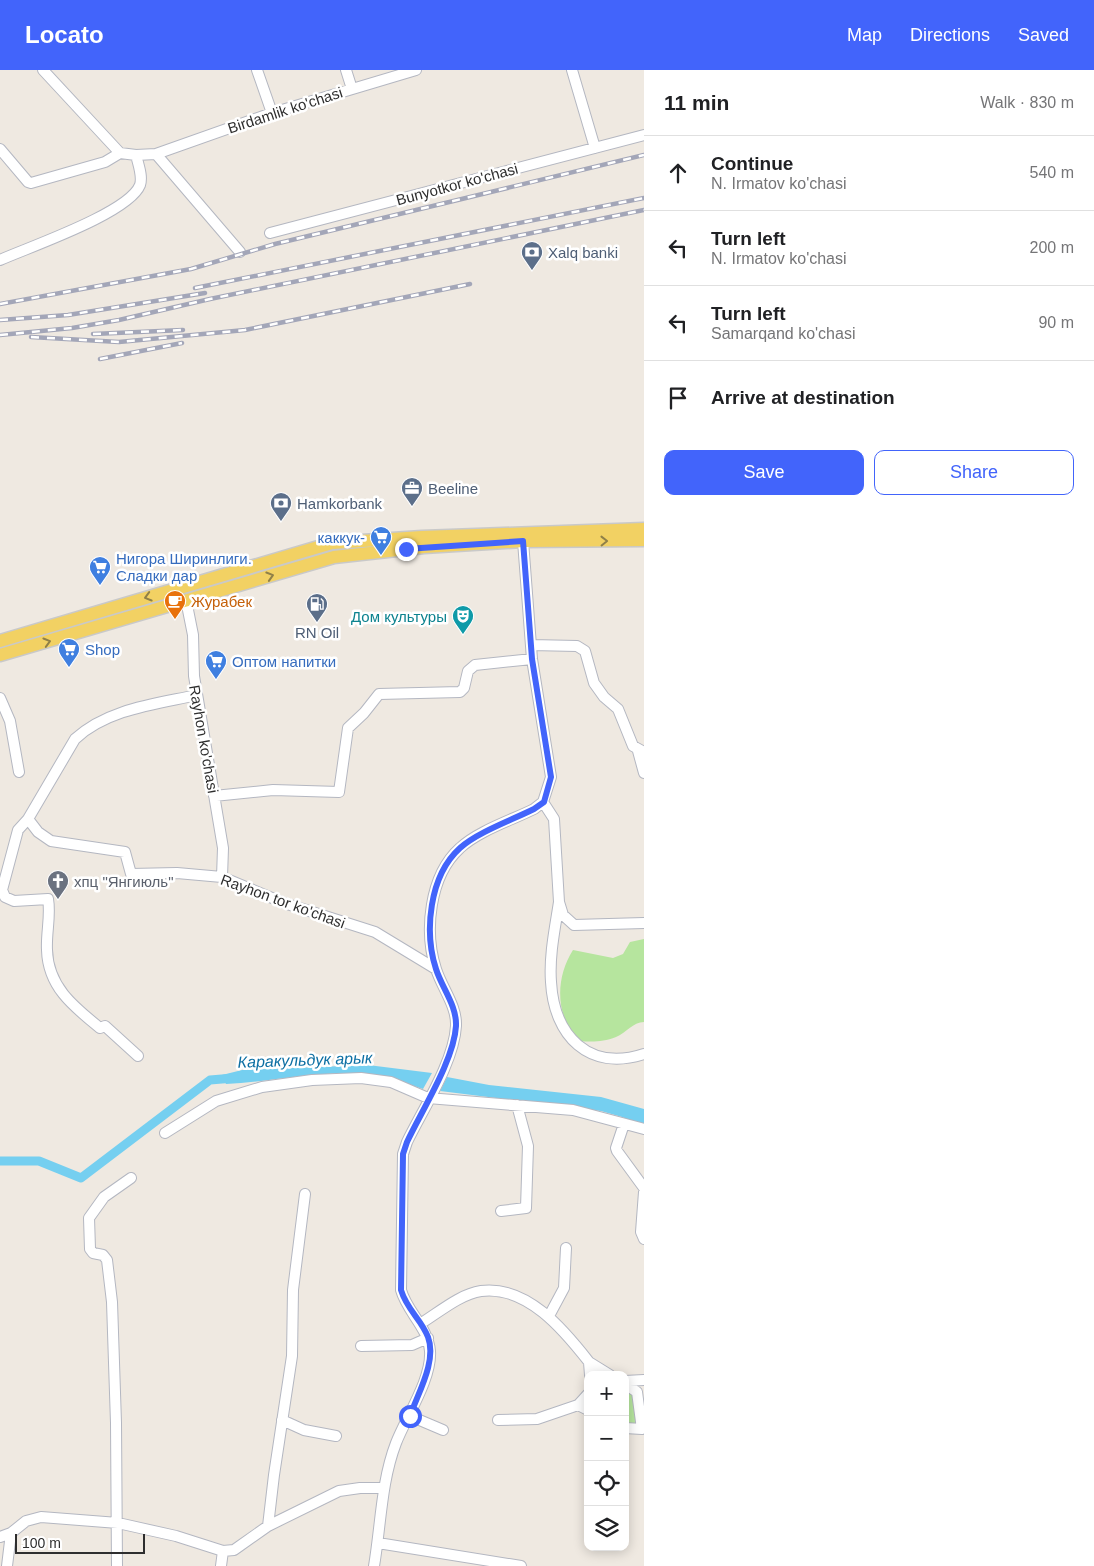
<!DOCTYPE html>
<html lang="en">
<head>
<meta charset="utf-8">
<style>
  body { margin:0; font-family:Helvetica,sans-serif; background:#f6f6f6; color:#202124 }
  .controls { position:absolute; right:15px; bottom:15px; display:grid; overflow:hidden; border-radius:10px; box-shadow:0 2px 12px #0003 }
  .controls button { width:45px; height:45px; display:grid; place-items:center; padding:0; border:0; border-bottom:1px solid #e0e0e0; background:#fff; color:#202124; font:25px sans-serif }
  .scale { position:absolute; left:15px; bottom:12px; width:130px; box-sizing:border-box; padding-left:5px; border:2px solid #2e2e2e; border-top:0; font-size:14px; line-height:18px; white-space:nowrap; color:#2e2e2e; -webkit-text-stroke:4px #fff; paint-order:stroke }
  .stop { position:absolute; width:15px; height:15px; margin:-11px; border:4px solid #4264fb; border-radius:50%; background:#fff }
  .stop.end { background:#4264fb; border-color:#fff; box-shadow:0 1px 5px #0008 }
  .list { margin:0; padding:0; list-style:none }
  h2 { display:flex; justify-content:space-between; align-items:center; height:65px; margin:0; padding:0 20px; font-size:21px }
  h2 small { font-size:16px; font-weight:400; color:#757577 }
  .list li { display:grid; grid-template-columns:32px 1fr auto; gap:15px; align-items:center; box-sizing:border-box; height:75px; padding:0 20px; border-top:1px solid #e0e0e0 }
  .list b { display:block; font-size:19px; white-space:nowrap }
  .list p { margin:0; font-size:16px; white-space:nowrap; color:#757577 }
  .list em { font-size:16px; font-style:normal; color:#757577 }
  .actions { display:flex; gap:10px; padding:15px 20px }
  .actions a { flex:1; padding:11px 0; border:1px solid #4264fb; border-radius:10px; text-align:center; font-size:18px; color:#4264fb }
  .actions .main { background:#4264fb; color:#fff }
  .icon { flex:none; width:28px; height:28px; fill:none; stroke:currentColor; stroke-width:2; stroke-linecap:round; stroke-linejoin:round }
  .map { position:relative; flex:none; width:644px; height:1496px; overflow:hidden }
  header { display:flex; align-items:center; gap:30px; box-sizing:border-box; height:70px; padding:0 25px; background:#4264fb; color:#fff }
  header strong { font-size:24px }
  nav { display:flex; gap:28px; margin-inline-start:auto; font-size:18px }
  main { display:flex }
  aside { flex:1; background:#fff }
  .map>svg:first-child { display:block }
  .green { fill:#b6e59e }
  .water { fill:#75cff0 }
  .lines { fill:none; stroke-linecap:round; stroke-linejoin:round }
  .canal { stroke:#75cff0; stroke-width:9 }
  .minor-casing { stroke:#b4b7c1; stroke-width:12 }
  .major-casing { stroke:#c9c9c9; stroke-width:15 }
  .minor { stroke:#fff; stroke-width:10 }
  .major { stroke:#f2d163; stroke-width:12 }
  .rail-casing { stroke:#a3a6b8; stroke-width:4.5 }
  .rail { stroke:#fff; stroke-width:2.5; stroke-dasharray:8; stroke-linecap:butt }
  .oneway { stroke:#908048 }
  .route { stroke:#4264fb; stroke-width:6 }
  .labels { text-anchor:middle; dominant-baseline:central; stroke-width:5; stroke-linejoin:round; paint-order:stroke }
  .street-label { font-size:15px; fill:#2e2e2e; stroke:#fff }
  .service-label { font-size:15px; fill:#4e5e75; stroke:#fff; text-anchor:start }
  .shop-label { font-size:15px; fill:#366cbe; stroke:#fff; text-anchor:start }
  .food-label { font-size:15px; fill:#c56008; stroke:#fff; text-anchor:start }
  .culture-label { font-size:15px; fill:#0d838f; stroke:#fff; text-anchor:end }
  .worship-label { font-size:15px; fill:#5b616d; stroke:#fff; text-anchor:start }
  .water-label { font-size:16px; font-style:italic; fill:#0d6fa3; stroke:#fff }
</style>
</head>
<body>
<header>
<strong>Locato</strong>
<nav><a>Map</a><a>Directions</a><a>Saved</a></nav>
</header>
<main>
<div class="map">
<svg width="644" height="1496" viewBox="0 0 644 1496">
  <rect width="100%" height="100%" fill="#efe9e1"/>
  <path class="green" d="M644,869V952C633,952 626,963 616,967C603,972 593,972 579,971C555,947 555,908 573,880L613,888L623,884L630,872Z
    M625,1320L633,1325L637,1354L625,1353Z"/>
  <path class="water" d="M368,995L432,1003L423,1019C403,1012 384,1006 364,1004C318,1000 272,1012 226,1014L222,1005L242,1000Z
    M447,1007L489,1015L601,1027L644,1039V1056L622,1047L601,1041L440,1021Z"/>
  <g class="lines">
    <path class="canal" d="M0,1091H39L81,1108L210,1010L234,1008"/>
    <g class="minor-casing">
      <path id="minor" d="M43,0L120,83L136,85
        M257,0L272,43
        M346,0L352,19
        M572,0L595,78
        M0,79L28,112L31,113L105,92L120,83
        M156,84L240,182
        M270,163L644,65
        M0,190C29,177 129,143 140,115C143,106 138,94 136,85L156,84L272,43L416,0
        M186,530L193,565L194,606L223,778L222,807
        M531,575L577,576L585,581L594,613L604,627L618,639L633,676L644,682
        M0,628L10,651L19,702
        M638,681L644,703
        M214,726L273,720L339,722L348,658L364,643L379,624L460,622L464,618L468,601L475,595L532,589
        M543,732L554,749L559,832L563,845L574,855L644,853
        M28,749L38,762L51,771L125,782L131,804L177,803L222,807L284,833L375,862L436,899
        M559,832C555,858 549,886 551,912C554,966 589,1002 644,984
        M138,986L105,956L100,958C74,937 48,917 47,880C46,863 51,845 48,829L14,831L5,827L2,820L18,760L28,749L75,669C107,639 156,634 197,625
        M624,1054L616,1078L617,1081L644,1118
        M165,1063L216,1031L262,1017L312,1010L361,1008L391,1012L428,1028L573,1040L644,1059
        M644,1122L641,1162L644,1169
        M501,1141L526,1138L528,1076L517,1035
        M549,1246L564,1218L566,1178
        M420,1254C438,1243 460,1224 481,1221C527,1215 564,1260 589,1292
        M361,1276L412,1275L428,1268
        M590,1305L589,1292L610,1305
        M625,1311L644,1310
        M625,1314L637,1322L642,1359L625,1358
        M588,1324L578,1335L588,1340
        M410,1346L443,1360
        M282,1350L304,1360L336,1366
        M498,1350L537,1349L578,1335
        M268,1456L274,1405L292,1286L293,1220L305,1124
        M0,1467L11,1463L26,1451L41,1447L118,1453L176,1466L223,1481L234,1480L268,1456L339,1421L360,1418H384
        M378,1473L521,1496
        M7,1496L11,1463
        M117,1496L116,1353L112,1232L107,1190L103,1185L93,1183L90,1179L89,1148L104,1127L131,1108
        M221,1496L223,1481
        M374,1496C381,1455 381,1412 396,1373C406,1347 432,1309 430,1281C428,1257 407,1242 401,1220L403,1084L407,1072C423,1039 454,992 456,956C457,936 442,918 436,899C424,862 429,806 460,778C478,761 512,750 534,739L543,732L551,707L532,589L523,471"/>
    </g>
    <g class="major-casing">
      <path id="major" d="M0,571L332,473L422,467L644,459
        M0,585L334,487L424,477L523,471L644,470"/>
    </g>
    <use href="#minor" class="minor"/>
    <use href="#major" class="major"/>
    <g class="rail-casing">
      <path id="rail" d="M195,218L644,128
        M0,234L191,199L275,174L644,85
        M0,250L68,245L205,223
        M93,264L183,260
        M0,265L72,258L119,250L210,229L644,140
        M31,267L119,272L245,260L470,214
        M100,289L182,273"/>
    </g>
    <use href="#rail" class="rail"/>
  </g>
  <defs><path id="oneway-chevron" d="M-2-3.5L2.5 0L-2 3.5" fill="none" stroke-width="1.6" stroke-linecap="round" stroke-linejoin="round" transform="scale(1.25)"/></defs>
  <g class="oneway">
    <use href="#oneway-chevron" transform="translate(604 471) rotate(-1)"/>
    <use href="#oneway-chevron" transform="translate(270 506) rotate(-17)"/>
    <use href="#oneway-chevron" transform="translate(148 527) rotate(164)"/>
    <use href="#oneway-chevron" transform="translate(47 572) rotate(-16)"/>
  </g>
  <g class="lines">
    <path class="route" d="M406,479L523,471L532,589L551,707L544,732L534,739C512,750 478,762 460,778C429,806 424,862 436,899C442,918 457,936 456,956C454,990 422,1040 407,1072L403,1084L401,1220C407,1240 421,1249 428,1267C437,1291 418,1323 410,1346"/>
  </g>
  <defs>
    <g id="bank-pin" transform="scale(1.125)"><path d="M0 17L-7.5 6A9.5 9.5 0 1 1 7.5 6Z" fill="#5c6f8a" stroke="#fff"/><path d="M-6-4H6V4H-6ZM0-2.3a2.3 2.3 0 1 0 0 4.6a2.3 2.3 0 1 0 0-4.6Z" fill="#fff"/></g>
    <g id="office-pin" transform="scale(1.125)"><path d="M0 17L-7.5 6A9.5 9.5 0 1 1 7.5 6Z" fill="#5c6f8a" stroke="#fff"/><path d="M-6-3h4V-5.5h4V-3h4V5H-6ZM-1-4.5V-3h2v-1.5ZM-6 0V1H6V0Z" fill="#fff"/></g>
    <g id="supermarket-pin" transform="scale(1.125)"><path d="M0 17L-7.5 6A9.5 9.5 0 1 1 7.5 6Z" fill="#3f7fe0" stroke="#fff"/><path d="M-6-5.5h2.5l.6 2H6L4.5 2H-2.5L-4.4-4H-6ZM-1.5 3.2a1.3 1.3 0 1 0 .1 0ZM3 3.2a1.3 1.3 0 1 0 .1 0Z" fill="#fff"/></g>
    <g id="cafe-pin" transform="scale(1.125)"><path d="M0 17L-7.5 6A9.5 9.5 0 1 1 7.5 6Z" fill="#e8710a" stroke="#fff"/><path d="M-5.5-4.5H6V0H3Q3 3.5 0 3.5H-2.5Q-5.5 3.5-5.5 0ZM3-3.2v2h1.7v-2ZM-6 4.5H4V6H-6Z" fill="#fff"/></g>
    <g id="fuel-pin" transform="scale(1.125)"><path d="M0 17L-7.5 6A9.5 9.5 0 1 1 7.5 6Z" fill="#5c6f8a" stroke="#fff"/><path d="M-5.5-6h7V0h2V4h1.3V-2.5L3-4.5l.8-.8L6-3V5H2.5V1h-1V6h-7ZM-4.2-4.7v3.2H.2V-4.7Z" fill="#fff"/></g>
    <g id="theatre-pin" transform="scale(1.125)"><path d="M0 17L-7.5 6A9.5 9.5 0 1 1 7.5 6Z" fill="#0f9aa8" stroke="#fff"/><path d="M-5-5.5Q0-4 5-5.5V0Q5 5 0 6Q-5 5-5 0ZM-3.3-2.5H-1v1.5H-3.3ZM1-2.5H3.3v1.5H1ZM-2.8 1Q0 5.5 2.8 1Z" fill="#fff"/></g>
    <g id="church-pin" transform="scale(1.125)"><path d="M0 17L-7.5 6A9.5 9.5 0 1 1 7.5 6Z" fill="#6b7280" stroke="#fff"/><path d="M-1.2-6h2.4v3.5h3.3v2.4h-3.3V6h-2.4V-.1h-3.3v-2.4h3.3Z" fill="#fff"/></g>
  </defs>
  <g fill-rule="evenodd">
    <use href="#bank-pin" x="532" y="182"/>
    <use href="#office-pin" x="412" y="418"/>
    <use href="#bank-pin" x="281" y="433"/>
    <use href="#supermarket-pin" x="381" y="467"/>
    <use href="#supermarket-pin" x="100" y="497"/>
    <use href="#cafe-pin" x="175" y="531"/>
    <use href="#fuel-pin" x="317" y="534"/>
    <use href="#theatre-pin" x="463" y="546"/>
    <use href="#supermarket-pin" x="69" y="579"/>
    <use href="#supermarket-pin" x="216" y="591"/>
    <use href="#church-pin" x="58" y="811"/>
  </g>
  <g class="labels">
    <g class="street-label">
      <text transform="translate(285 40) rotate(-18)">Birdamlik ko'chasi</text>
      <text transform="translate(457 114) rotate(-15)">Bunyotkor ko'chasi</text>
      <text transform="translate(204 669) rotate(80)">Rayhon ko'chasi</text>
      <text transform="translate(283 831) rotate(20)">Rayhon tor ko'chasi</text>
    </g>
    <g class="service-label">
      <text x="548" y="182">Xalq banki</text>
      <text x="428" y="418">Beeline</text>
      <text x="297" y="433">Hamkorbank</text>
      <text x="317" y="562" text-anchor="middle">RN Oil</text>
    </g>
    <g class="shop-label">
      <text x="365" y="467" text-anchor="end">каккук-</text>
      <text x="116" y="488">Нигора Ширинлиги.<tspan x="116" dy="17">Сладки дар</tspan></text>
      <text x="85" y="579">Shop</text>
      <text x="232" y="591">Оптом напитки</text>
    </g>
    <g class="food-label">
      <text x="191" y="531">Журабек</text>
    </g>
    <g class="culture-label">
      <text x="447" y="546">Дом культуры</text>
    </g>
    <g class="worship-label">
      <text x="74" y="811">хпц "Янгиюль"</text>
    </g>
    <g class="water-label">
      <text transform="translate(305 990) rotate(-2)">Каракульдук арык</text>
    </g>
  </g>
</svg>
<div class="controls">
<button>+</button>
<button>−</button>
<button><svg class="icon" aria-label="locate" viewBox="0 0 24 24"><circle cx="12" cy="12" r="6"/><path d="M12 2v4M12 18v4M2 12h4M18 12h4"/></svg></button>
<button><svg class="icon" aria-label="layers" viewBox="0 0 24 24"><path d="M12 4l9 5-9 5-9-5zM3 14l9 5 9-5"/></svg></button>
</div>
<div class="scale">100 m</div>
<div class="stop" style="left:410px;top:1346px"></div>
<div class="stop end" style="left:406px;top:479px"></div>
</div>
<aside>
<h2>11 min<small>Walk · 830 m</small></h2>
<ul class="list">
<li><svg class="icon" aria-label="ahead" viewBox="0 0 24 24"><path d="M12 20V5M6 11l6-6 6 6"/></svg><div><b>Continue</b><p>N. Irmatov ko'chasi</p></div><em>540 m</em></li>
<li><svg class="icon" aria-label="left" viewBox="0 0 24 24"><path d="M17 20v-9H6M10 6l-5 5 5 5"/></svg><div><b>Turn left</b><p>N. Irmatov ko'chasi</p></div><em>200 m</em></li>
<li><svg class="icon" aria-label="left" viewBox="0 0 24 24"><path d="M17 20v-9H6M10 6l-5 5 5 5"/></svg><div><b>Turn left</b><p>Samarqand ko'chasi</p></div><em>90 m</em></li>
<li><svg class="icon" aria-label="arrive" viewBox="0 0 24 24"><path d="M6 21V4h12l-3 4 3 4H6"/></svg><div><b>Arrive at destination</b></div></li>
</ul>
<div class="actions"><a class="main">Save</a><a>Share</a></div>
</aside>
</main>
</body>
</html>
